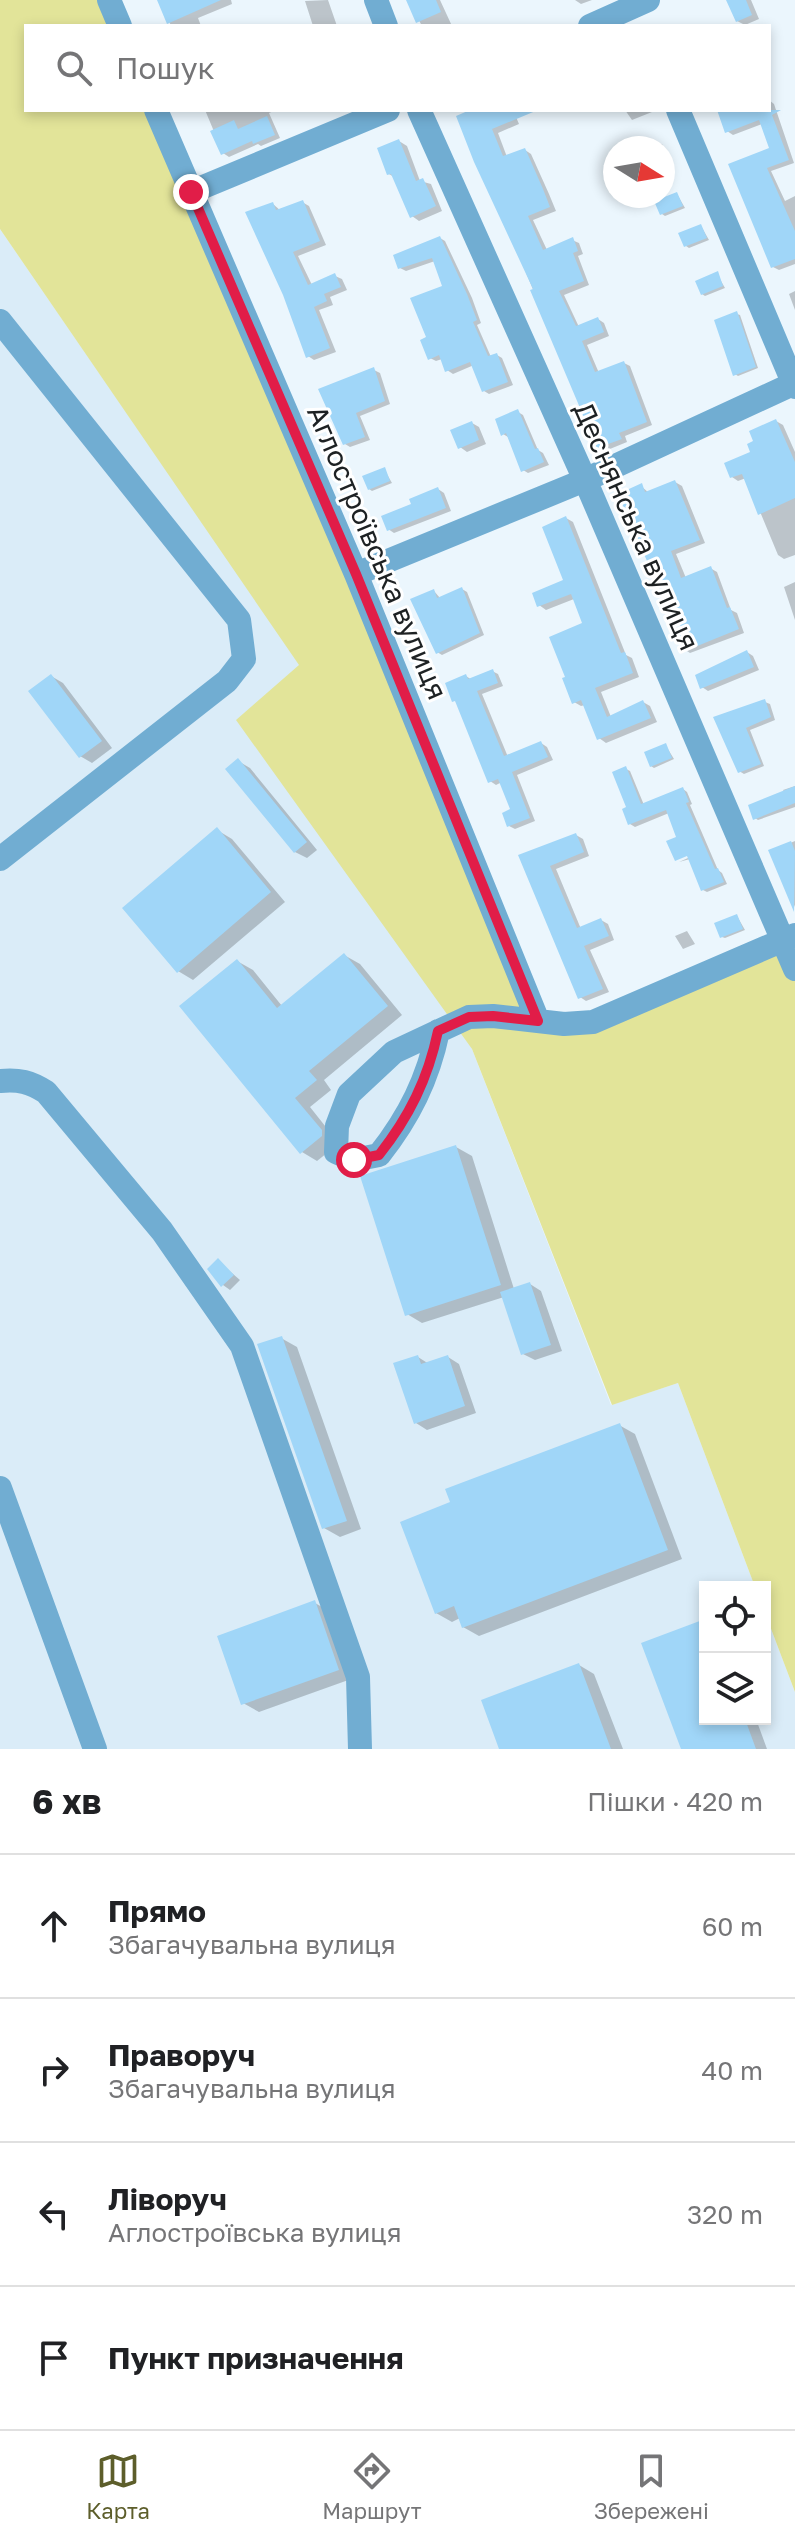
<!DOCTYPE html>
<html lang="uk">
<head>
<meta charset="utf-8">
<style>
  body { margin:0; font-family:"Golos Text",sans-serif; background:#f6f6f6; color:#202124 }
  .controls { position:absolute; right:24px; bottom:24px; display:grid; overflow:hidden; border-radius:0px; box-shadow:0 4px 12px #0003 }
  .controls button { width:72px; height:72px; display:grid; place-items:center; padding:0; border:0; border-bottom:2px solid #e0e0e0; background:#fff; color:#202124; font:40px sans-serif }
  .compass { position:absolute; left:603px; top:136px; width:72px; height:72px; border-radius:50%; background:#fff; box-shadow:0 4px 12px #0003; rotate:101deg }
  .stop { position:absolute; width:24px; height:24px; margin:-18px; border:6px solid #e11d48; border-radius:50%; background:#fff }
  .stop.end { background:#e11d48; border-color:#fff; box-shadow:0 2px 8px #0008 }
  .list { margin:0; padding:0; list-style:none }
  h2 { display:flex; justify-content:space-between; align-items:center; height:104px; margin:0; padding:0 32px; font-size:34px }
  h2 small { font-size:26px; font-weight:400; color:#757577 }
  .list li { display:grid; grid-template-columns:52px 1fr auto; gap:24px; align-items:center; box-sizing:border-box; height:144px; padding:0 32px; border-top:2px solid #e0e0e0 }
  .list b { display:block; font-size:30px; white-space:nowrap }
  .list p { margin:0; font-size:26px; white-space:nowrap; color:#757577 }
  .list em { font-size:26px; font-style:normal; color:#757577 }
  .icon { flex:none; width:44px; height:44px; fill:none; stroke:currentColor; stroke-width:2; stroke-linecap:round; stroke-linejoin:round }
  .map { position:relative; flex:none; width:795px; height:1749px; overflow:hidden }
  .search { position:absolute; background:#fff; box-shadow:0 4px 12px #0003; left:24px; right:24px; top:24px; height:88px; display:flex; align-items:center; gap:20px; box-sizing:border-box; padding:0 28px; border-radius:0px; color:#757577; font-size:30px }
  .sheet { height:680px; background:#fff }
  nav { display:flex; justify-content:space-around; align-items:center; box-sizing:border-box; height:112px; border-top:2px solid #e0e0e0; background:#fff; font-size:22px; color:#757577 }
  nav a { display:grid; justify-items:center; gap:4px }
  nav .on { color:#5d5e2b }
  .map>svg:first-child { display:block }
  .built { fill:#daecf8 }
  .green { fill:#e2e499 }
  .shadow { fill:#0003 }
  .building { fill:#a0d6f8 }
  .lines { fill:none; stroke-linecap:round; stroke-linejoin:round }
  .minor { stroke:#71add2; stroke-width:24 }
  .route { stroke:#e11d48; stroke-width:10 }
  .labels { text-anchor:middle; dominant-baseline:central; stroke-width:6; stroke-linejoin:round; paint-order:stroke }
  .street-label { font-size:28px; fill:#1d2123; stroke:#fff }
</style>
</head>
<body>
<div class="map">
<svg width="795" height="1749" viewBox="0 0 795 1749">
  <rect width="100%" height="100%" fill="#ebf6fd"/>
  <path class="built" d="M0,229L300,665L237,720L468,1039L611,1405L678,1383L755,1587H705V1719H765V1613L795,1692V1749H0Z"/>
  <path class="green" d="M0,0H109L120,26H26V110H156L538,1021L564,1024L795,935V1692L765,1613V1587H755L678,1383L612,1405L472,1049L236,720L299,665L0,229Z"/>
  <path class="shadow" d="M161,0H231L232,4L198,18L201,26H171Z
    M328,0L337,26H313L305,1Z
    M408,0H440L452,26H422Z
    M575,0H592L581,4Z
    M733,0H751L759,19L745,25L737,21Z
    M769,100L774,104L794,163L771,171L785,201L795,196V264L779,270L773,267L730,165L772,149L762,124L733,135L727,131L721,110H769Z
    M205,110H276L269,113L280,138L261,146L258,144L229,157L223,153Z
    M466,110H513L519,124L498,133L507,157L525,150L531,154L549,194L556,211L533,220L547,250L572,240L579,243L583,254L578,256L589,285L564,295L579,327L598,319L604,323L609,336L587,345L599,373L624,363L630,366L652,425L625,436L627,442L605,451L598,447L508,229Z
    M625,110H651L652,112L632,120Z
    M399,141L407,146L420,181L431,184L442,211L419,221L412,216L394,177L389,174Z
    M662,144L669,158L663,160V148H652Z
    M677,194L685,208L665,216L662,214Z
    M302,202L309,206L326,245L298,256L312,285L335,276L342,279L347,290L330,297L333,305L319,310L336,352L314,360L308,356L273,204L281,211Z
    M701,226L709,240L689,248L686,246Z
    M440,238L445,241L472,298L481,323L477,325L491,357L497,355L502,358L513,385L489,394L484,391L474,365L453,374L447,370L442,359L436,361L430,358L428,338L445,287L435,261L406,271L400,268Z
    M717,274L725,288L705,296L702,294Z
    M795,291V310L789,294Z
    M737,314L740,315L758,368L738,376L735,374Z
    M374,370L380,373L390,404L360,416L370,440L350,447L345,444L320,390Z
    M518,412L523,415L538,450L543,453L549,465L528,473L523,470L508,437L503,434Z
    M776,421L783,425L795,452V555L784,559L778,555L746,478L738,481L732,477Z
    M472,423L479,427L486,444L467,452L460,447Z
    M384,469L392,483L372,491L369,489Z
    M675,482L682,486L705,543L676,554L686,578L710,568L717,572L731,610L737,613L744,633L690,653L684,649L685,633L674,607L667,603L641,486L649,493Z
    M438,489L444,493L451,511L394,533L388,529L413,505Z
    M566,518L573,522L626,655L632,658L639,677L601,692L611,717L643,702L650,706L657,722L606,743L599,738L585,705L581,706L574,702L568,678L584,624L574,599L546,610L539,605L566,581Z
    M795,582V620L784,587Z
    M462,589L467,592L484,635L442,655L437,652L434,591L440,598Z
    M747,652L753,656L759,670L708,691L702,687Z
    M492,671L498,674L503,686L482,694L508,757L541,743L547,747L553,760L517,775L535,821L515,829L509,826L513,810L502,782L496,785L490,781L458,703L454,700L466,676L472,680Z
    M51,676L63,683L112,748L92,763L80,756Z
    M765,702L770,704L775,720L750,730L764,766L744,774L739,771L715,718Z
    M666,746L674,759L654,768L651,766Z
    M238,761L250,768L317,850L307,858L295,852Z
    M626,769L630,771L644,805L683,789L687,792L692,804L690,805L718,870L722,873L727,884L707,892L703,890L690,859L679,862L697,854L679,838L669,813L635,827L630,824Z
    M795,786V807L758,820L755,818L785,793L783,790Z
    M217,830L232,839L285,902L193,980L178,971Z
    M576,835L583,839L589,856L556,869L581,929L601,920L608,924L614,940L590,950L609,992L586,1001L580,997L520,856Z
    M795,841V907L771,851Z
    M737,916L745,930L725,938L722,937Z
    M687,931L695,944L683,949L675,936Z
    M344,955L360,964L402,1015L324,1080L331,1090L310,1107L337,1141V1145L317,1161L302,1152L237,961L253,970L282,1006Z
    M456,1147L472,1156L514,1289L530,1284L541,1291L562,1351L535,1360L523,1354L504,1297L422,1323L407,1314Z
    M218,1261L240,1280L230,1290L223,1285Z
    M281,1338L297,1347L361,1529L340,1537L324,1528Z
    M418,1357L429,1364L448,1357L459,1364L476,1413L427,1430L416,1423Z
    M619,1425L635,1434L682,1559L479,1636L463,1627L460,1618L452,1622L436,1613L453,1503Z
    M315,1603L331,1612L354,1678L259,1712L243,1703Z
    M705,1621V1719H756L767,1749H683Z
    M579,1665L594,1674L623,1749H502Z"/>
  <path class="building" d="M157,0H221L167,24Z
    M406,0H436L441,12L416,23Z
    M726,0H746L752,15L736,22Z
    M769,107L770,110H781L772,115L789,160L767,168L795,231V259L771,268L728,164L769,148L759,120L725,133L717,110H769Z
    M470,110H538L492,129L503,156L525,148L543,189L550,207L528,216L543,250L573,237L578,251L573,253L584,281L559,291L576,326L598,317L604,332L582,341L595,372L624,361L647,422L619,433L622,439L597,448L530,290L533,289L474,162L456,116Z
    M267,116L275,135L253,144L252,141L221,155L210,131L234,120L238,129Z
    M399,139L416,181L423,178L436,206L410,218L391,174L387,175L377,148Z
    M677,192L683,206L660,215L654,201Z
    M303,200L320,241L293,252L308,285L335,273L341,287L324,294L327,301L314,307L330,348L306,358L283,295L245,212L273,202L276,210Z
    M701,224L707,238L684,247L678,233Z
    M440,236L467,294L477,320L473,322L488,356L497,353L508,382L482,392L470,362L445,372L439,355L428,360L420,340L426,337L410,298L442,286L432,258L398,269L393,255Z
    M718,271L723,286L701,295L695,281Z
    M737,311L756,367L733,376L714,320Z
    M374,367L385,401L356,413L365,437L343,445L318,389Z
    M518,409L535,449L538,448L544,462L521,472L506,433L501,436L495,419Z
    M776,419L795,462V498L758,515L742,474L730,478L724,463L750,452L747,444L753,441L749,431Z
    M472,421L479,440L458,449L450,430Z
    M385,467L390,481L368,490L362,476Z
    M675,480L700,540L671,551L681,578L711,566L727,608L730,607L739,629L685,651L682,650L676,634L683,632L671,602L666,605L618,494L642,483L645,492Z
    M438,487L446,508L387,531L381,516L411,504L409,499Z
    M566,516L621,653L625,652L633,673L595,688L607,717L643,700L651,718L597,740L581,700L572,704L562,678L565,677L549,637L582,623L571,594L537,607L532,593L563,580L542,527Z
    M462,587L480,633L436,654L410,599L434,589L437,598Z
    M747,650L754,667L700,689L695,675Z
    M493,669L498,683L477,691L504,756L541,741L548,757L512,772L530,818L507,827L502,813L510,809L498,779L488,783L455,701L452,702L445,683L466,674L468,679Z
    M51,674L102,741L79,758L28,691Z
    M765,699L771,717L746,728L761,764L738,773L713,717Z
    M666,743L672,758L650,767L644,752Z
    M238,758L307,842L294,853L225,769Z
    M626,766L641,804L683,787L689,802L686,803L715,869L718,868L724,882L701,891L687,856L675,861L666,841L676,837L666,810L628,825L622,809L626,807L612,772Z
    M795,786V803L753,820L748,805Z
    M217,827L271,892L177,973L122,908Z
    M576,833L584,852L550,866L577,928L601,918L609,936L584,946L603,989L578,999L518,855Z
    M791,841L795,851L794,912L768,850Z
    M737,914L743,929L720,938L714,923Z
    M344,953L388,1006L309,1071L317,1080L295,1098L322,1130V1136L300,1154L179,1006L237,959L277,1008Z
    M456,1145L501,1285L405,1316L360,1176Z
    M218,1258L234,1275L221,1287L207,1269Z
    M530,1282L551,1345L521,1355L500,1292Z
    M282,1336L347,1521L322,1529L257,1344Z
    M418,1355L421,1364L448,1355L465,1406L414,1424L393,1363Z
    M620,1423L668,1550L462,1628L454,1606L435,1614L400,1522L450,1502L445,1489Z
    M315,1600L339,1670L241,1705L217,1636Z
    M705,1619V1719H745L756,1749H681L641,1643Z
    M579,1663L611,1749H499L481,1700Z"/>
  <g class="lines">
    <path class="minor" d="M109,0L120,26
      M376,0L386,26
      M590,26L648,0
      M156,110L356,574L538,1021
      M419,110L589,489L795,969
      M678,110L795,387
      M191,192L388,110
      M0,321L239,620L244,659L227,681L0,859
      M356,574L585,480L795,383
      M438,1031C428,1079 409,1117 379,1155L354,1160L336,1152L337,1126L349,1094L394,1052L469,1017L493,1016L564,1024L593,1022L795,935
      M0,1081C19,1079 30,1082 46,1092L162,1231L242,1346L358,1677L360,1749
      M0,1488L95,1749"/>
  </g>
  <g class="lines">
    <path class="route" d="M191,192L356,574L538,1021L493,1016L469,1017L438,1031C428,1079 409,1117 379,1155L354,1160"/>
  </g>
  <g class="labels">
    <g class="street-label">
      <text transform="translate(637 526) rotate(66)">Деснянська вулиця</text>
      <text transform="translate(378 552) rotate(67)">Аглостроївська вулиця</text>
    </g>
  </g>
</svg>
<div class="controls">
<button><svg class="icon" aria-label="locate" viewBox="0 0 24 24"><circle cx="12" cy="12" r="6"/><path d="M12 2v4M12 18v4M2 12h4M18 12h4"/></svg></button>
<button><svg class="icon" aria-label="layers" viewBox="0 0 24 24"><path d="M12 4l9 5-9 5-9-5zM3 14l9 5 9-5"/></svg></button>
</div>
<svg class="compass" viewBox="-18 -18 36 36"><path d="M0-13l5 13h-10z" fill="#e53935"/><path d="M0 13l5-13h-10z" fill="#757577"/></svg>
<div class="stop" style="left:354px;top:1160px"></div>
<div class="stop end" style="left:191px;top:192px"></div>
<div class="search"><svg class="icon" aria-label="search" viewBox="0 0 24 24"><circle cx="10" cy="10" r="6"/><path d="M15 15l6 6"/></svg>Пошук</div>
</div>
<section class="sheet">
<h2>6 хв<small>Пішки · 420 m</small></h2>
<ul class="list">
<li><svg class="icon" aria-label="ahead" viewBox="0 0 24 24"><path d="M12 20V5M6 11l6-6 6 6"/></svg><div><b>Прямо</b><p>Збагачувальна вулиця</p></div><em>60 m</em></li>
<li><svg class="icon" aria-label="right" viewBox="0 0 24 24"><path d="M7 20v-9h11M14 6l5 5-5 5"/></svg><div><b>Праворуч</b><p>Збагачувальна вулиця</p></div><em>40 m</em></li>
<li><svg class="icon" aria-label="left" viewBox="0 0 24 24"><path d="M17 20v-9H6M10 6l-5 5 5 5"/></svg><div><b>Ліворуч</b><p>Аглостроївська вулиця</p></div><em>320 m</em></li>
<li><svg class="icon" aria-label="arrive" viewBox="0 0 24 24"><path d="M6 21V4h12l-3 4 3 4H6"/></svg><div><b>Пункт призначення</b></div></li>
</ul>
</section>
<nav>
<a class="on"><svg class="icon" aria-label="map" viewBox="0 0 24 24"><path d="M3 6l6-2 6 2 6-2v14l-6 2-6-2-6 2zM9 4v14M15 6v14"/></svg>Карта</a>
<a><svg class="icon" aria-label="directions" viewBox="0 0 24 24"><path d="M12 3l9 9-9 9-9-9zM9 14v-3h6M13 9l2 2-2 2"/></svg>Маршрут</a>
<a><svg class="icon" aria-label="saved" viewBox="0 0 24 24"><path d="M7 4h10v16l-5-4-5 4z"/></svg>Збережені</a>
</nav>
</body>
</html>
